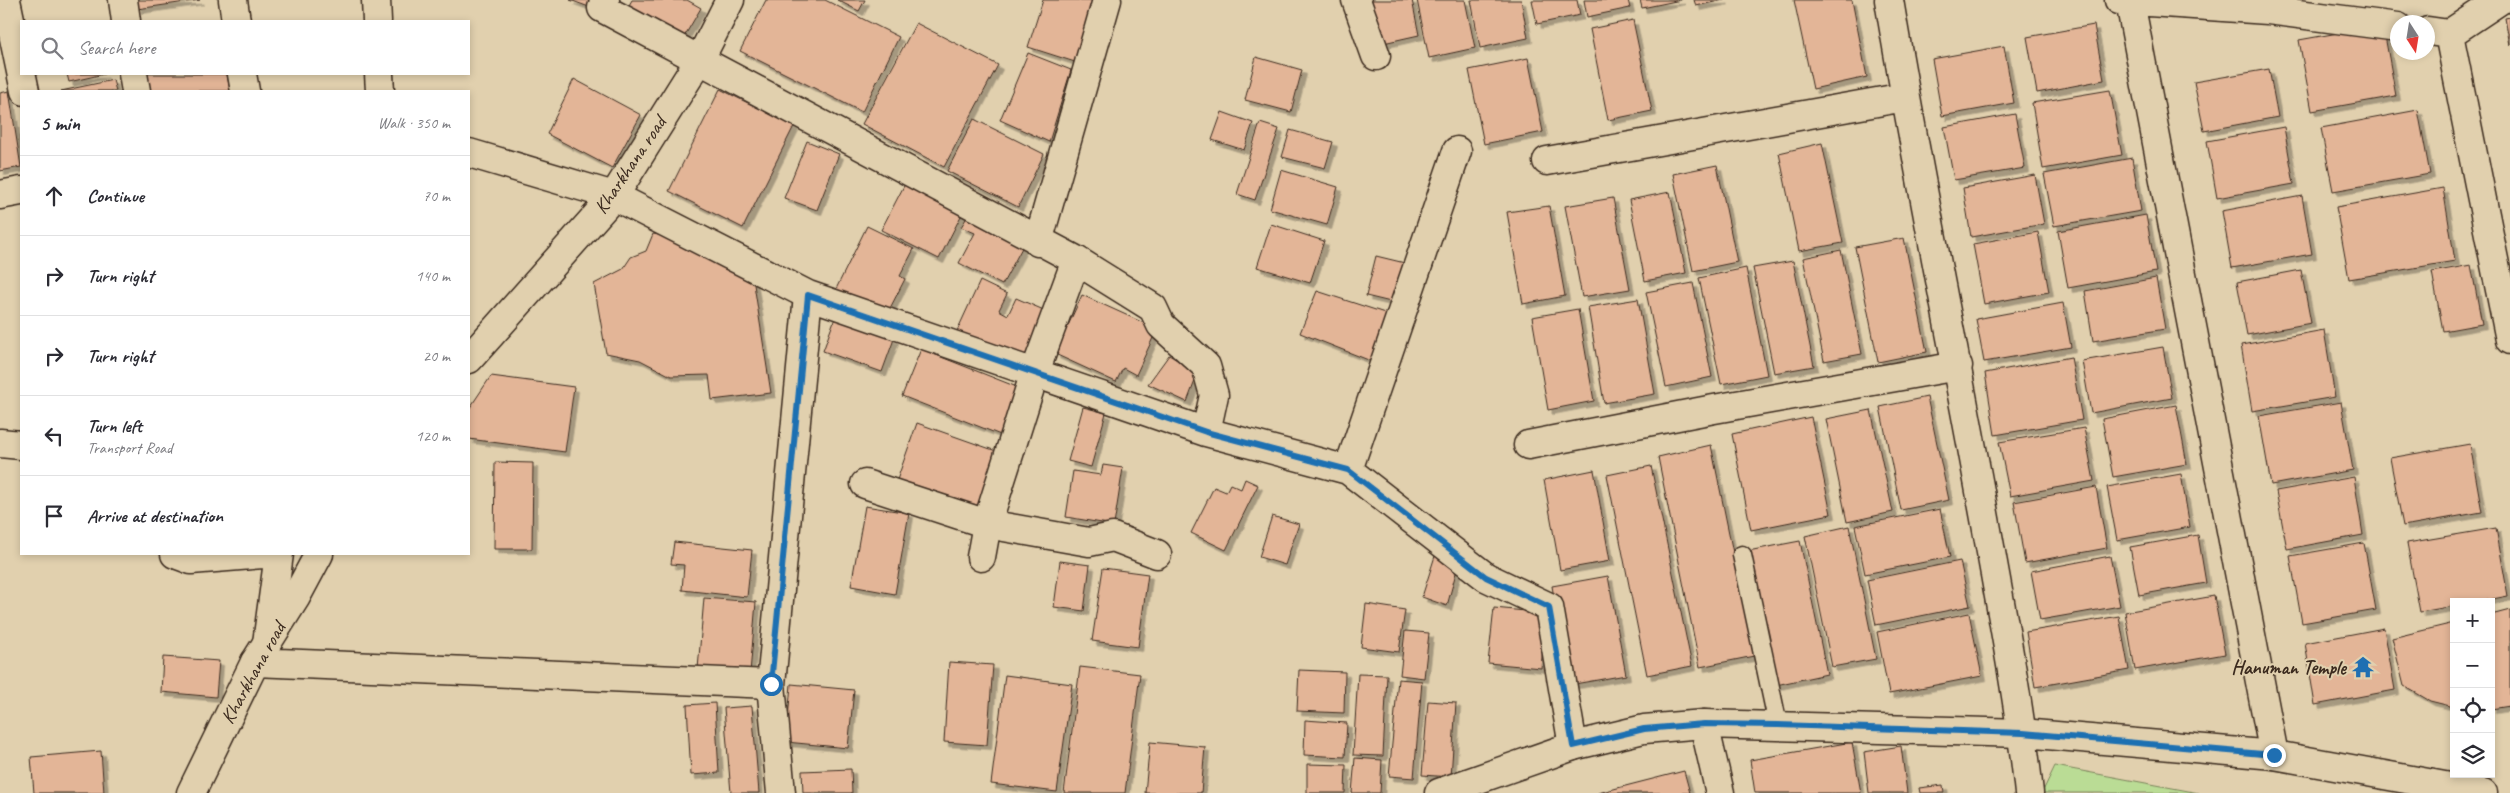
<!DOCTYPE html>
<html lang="en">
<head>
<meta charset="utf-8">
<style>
  body { margin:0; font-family:Caveat,sans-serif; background:#f2f2f3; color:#2b2b33 }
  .controls { position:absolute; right:15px; bottom:15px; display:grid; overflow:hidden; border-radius:0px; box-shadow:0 2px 8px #0003 }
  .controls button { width:45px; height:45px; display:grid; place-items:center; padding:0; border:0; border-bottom:1px solid #e1e1e2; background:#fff; color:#2b2b33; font:25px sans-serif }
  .compass { position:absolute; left:2390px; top:15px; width:45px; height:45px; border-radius:50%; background:#fff; box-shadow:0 2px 8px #0003; rotate:168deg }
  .stop { position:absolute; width:15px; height:15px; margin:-11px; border:4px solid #1f6fb2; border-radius:50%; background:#fff }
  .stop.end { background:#1f6fb2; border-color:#fff; box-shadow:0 1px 5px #0008 }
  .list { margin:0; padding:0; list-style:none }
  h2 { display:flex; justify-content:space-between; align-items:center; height:65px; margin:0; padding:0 20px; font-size:21px }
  h2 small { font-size:16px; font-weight:400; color:#7c7c81 }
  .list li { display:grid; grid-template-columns:32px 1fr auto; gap:15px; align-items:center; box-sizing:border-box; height:80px; padding:0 20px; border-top:1px solid #e1e1e2 }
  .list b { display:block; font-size:19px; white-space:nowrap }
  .list p { margin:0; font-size:16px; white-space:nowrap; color:#7c7c81 }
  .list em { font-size:16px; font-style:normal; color:#7c7c81 }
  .icon { flex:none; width:28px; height:28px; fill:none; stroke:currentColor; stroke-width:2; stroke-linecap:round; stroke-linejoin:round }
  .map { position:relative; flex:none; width:2510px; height:793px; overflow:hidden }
  .search { position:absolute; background:#fff; box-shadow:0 2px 8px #0003; left:20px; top:20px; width:450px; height:55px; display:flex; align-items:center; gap:12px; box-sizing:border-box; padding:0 18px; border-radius:0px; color:#7c7c81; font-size:19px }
  .panel { position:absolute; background:#fff; box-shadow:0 2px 8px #0003; left:20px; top:90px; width:450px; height:465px; border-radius:0px }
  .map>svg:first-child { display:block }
  .green { fill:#badc95; stroke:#7a835a }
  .building { fill:#e3b597; stroke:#3b2a1e; filter:url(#shadow) }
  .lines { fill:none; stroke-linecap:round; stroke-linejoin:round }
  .service-casing { stroke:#3b2a1e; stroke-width:21 }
  .minor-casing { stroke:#3b2a1e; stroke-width:31 }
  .tertiary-casing { stroke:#3b2a1e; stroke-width:31 }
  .service { stroke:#e1d0ae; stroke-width:18 }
  .minor { stroke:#e1d0ae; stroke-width:28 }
  .tertiary { stroke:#e1d0ae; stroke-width:28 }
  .route { stroke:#1f6fb2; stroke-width:6 }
  .labels { text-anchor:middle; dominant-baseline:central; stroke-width:4; stroke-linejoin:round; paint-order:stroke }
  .street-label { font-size:20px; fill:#3b2a1e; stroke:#e1d0ae }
  .poi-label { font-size:20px; font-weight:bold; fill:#3b2a1e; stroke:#e1d0ae; text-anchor:end }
</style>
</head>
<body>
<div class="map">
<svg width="2510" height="793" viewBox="0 0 2510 793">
  <defs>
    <filter id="shadow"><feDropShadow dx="4.5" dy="4.5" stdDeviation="0" flood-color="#0004"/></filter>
  </defs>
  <rect width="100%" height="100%" fill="#e1d0ae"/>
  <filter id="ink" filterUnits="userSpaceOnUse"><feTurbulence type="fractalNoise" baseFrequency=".02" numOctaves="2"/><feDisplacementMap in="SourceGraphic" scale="10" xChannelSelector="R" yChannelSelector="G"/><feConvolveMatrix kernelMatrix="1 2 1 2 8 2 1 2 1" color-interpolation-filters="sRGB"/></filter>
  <g filter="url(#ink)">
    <path class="green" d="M2055,766L2199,793H2042Z"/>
    <path class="building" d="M136,0H200L137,9Z
      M570,0H592L589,7Z
      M632,0H687L701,8L684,37L628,7Z
      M766,0H825L899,37L862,112L740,51Z
      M837,0H865L859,11Z
      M1043,0H1098L1078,63L1028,47Z
      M1370,0H1412L1419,35L1379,44Z
      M1417,0H1465L1475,48L1429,58Z
      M1471,0H1521L1528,38L1480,48Z
      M1532,0H1577L1580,15L1537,24Z
      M1584,0H1628L1630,8L1587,17Z
      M1640,0H1681L1642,8Z
      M1694,0H1724L1696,6Z
      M1794,0H1852L1867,77L1813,89Z
      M2510,17V45L2505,18Z
      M1633,20L1652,111L1608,120L1590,29Z
      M916,23L998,65L944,167L862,124Z
      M2094,25L2104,80L2037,93L2027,37Z
      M2383,25L2396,96L2312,111L2299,40Z
      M2004,46L2014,103L1942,116L1932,59Z
      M1028,53L1071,70L1049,142L1000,120Z
      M1256,57L1302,70L1291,112L1245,100Z
      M1528,58L1543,132L1484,144L1469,70Z
      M2269,69L2278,117L2204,131L2194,82Z
      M67,74H104L69,82Z
      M142,74H227L230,91H145Z
      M574,79L641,115L612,168L547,134Z
      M113,80L116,91H61Z
      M720,89L794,126L743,228L669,191Z
      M2110,90L2122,155L2043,169L2032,103Z
      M9,91L21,167L0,171V93Z
      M2418,110L2430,174L2333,191L2321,128Z
      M1222,112L1253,123L1244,150L1212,140Z
      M2015,114L2025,168L1954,180L1944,127Z
      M974,119L1044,154L1018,207L947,171Z
      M1260,123L1279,129L1255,200L1237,194Z
      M2284,127L2294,184L2217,198L2207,141Z
      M1290,130L1333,142L1325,168L1282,157Z
      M807,141L839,154L817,210L784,198Z
      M1822,143L1843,243L1799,251L1779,153Z
      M2132,158L2141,211L2054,226L2044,174Z
      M1717,165L1737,262L1693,271L1673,174Z
      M1281,170L1338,187L1327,225L1270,209Z
      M2035,175L2044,224L1971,237L1963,188Z
      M907,180L964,210L939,259L881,230Z
      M2443,188L2455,261L2349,279L2336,207Z
      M1670,192L1686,273L1645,281L1629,200Z
      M2302,196L2312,254L2232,268L2222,211Z
      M1613,198L1630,289L1582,297L1565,206Z
      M1549,206L1565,296L1523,304L1507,212Z
      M969,214L1024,244L1002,285L959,263L975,233L961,227Z
      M2146,215L2156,272L2068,288L2058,231Z
      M1271,224L1324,241L1310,283L1257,267Z
      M867,226L914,249L900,276L905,279L886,316L835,291Z
      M2038,232L2049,292L1984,304L1973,244Z
      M653,234L685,239V248L753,278L771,393L712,400L709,375L671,376L640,360L606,353L594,284L623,269L631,257L646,251Z
      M1904,238L1927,352L1878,362L1855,247Z
      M1841,250L1862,354L1824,361L1803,258Z
      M1376,256L1409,264L1399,304L1366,296Z
      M1793,261L1814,366L1774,373L1753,268Z
      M2471,265L2482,324L2443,331L2432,272Z
      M1746,268L1767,375L1721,384L1699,278Z
      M2301,270L2311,323L2247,335L2237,282Z
      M2156,278L2165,329L2093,341L2085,291Z
      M980,281L1007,294L999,310L1008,315L1016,298L1046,311L1023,361L957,331Z
      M1693,283L1712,377L1666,387L1646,292Z
      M1317,291L1394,316L1376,363L1300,333Z
      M1082,295L1157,329L1136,375L1123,368L1116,382L1055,354Z
      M1638,299L1655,394L1604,403L1588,307Z
      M2063,303L2071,347L1984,362L1976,319Z
      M1578,309L1594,401L1548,410L1532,317Z
      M835,318L894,339L882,372L823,351Z
      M2324,330L2335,397L2252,411L2241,345Z
      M2163,347L2172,398L2091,413L2082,361Z
      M921,349L1022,389L1003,436L902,396Z
      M1169,355L1198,373L1187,402L1148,384Z
      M2071,357L2082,420L1995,435L1985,373Z
      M491,376L574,387L565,452L469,439V409Z
      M1927,397L1949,500L1901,510L1880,407Z
      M2341,402L2353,470L2271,485L2259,416Z
      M2176,405L2187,464L2113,477L2102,419Z
      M1083,407L1106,413L1091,467L1068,461Z
      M1871,410L1893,512L1847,522L1826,419Z
      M1811,417L1831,514L1751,530L1732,434Z
      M917,423L999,452L979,509L897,480Z
      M2084,428L2094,481L2010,496L1999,442Z
      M2470,444L2482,512L2403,526L2390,458Z
      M1711,445L1754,656L1700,667L1658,457Z
      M495,462L533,463L532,549H494Z
      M1103,465L1123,468L1114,525L1066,517L1073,471L1101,475Z
      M1651,466L1692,666L1647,675L1607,475Z
      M1594,470L1610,561L1560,570L1544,480Z
      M2181,474L2190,527L2117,540L2107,487Z
      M2354,477L2363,535L2287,549L2276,491Z
      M1245,479L1258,485L1226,550L1191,533L1214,487L1226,492L1230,484L1241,489Z
      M2096,487L2107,548L2025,563L2014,502Z
      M865,506L909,513L895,594L851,586Z
      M1940,509L1950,557L1865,574L1855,526Z
      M1272,516L1299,524L1285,565L1259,557Z
      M1849,526L1876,659L1832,667L1805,536Z
      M2496,528L2508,596L2477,602H2454V606L2420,612L2407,543Z
      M2198,535L2206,583L2139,595L2130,547Z
      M1800,541L1827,674L1776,685L1748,551Z
      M674,542L752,550L747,597L682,590L684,565L671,564Z
      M2364,543L2376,610L2302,623L2290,556Z
      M1435,556L1457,569L1447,606L1422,597Z
      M2110,556L2120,606L2040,620L2031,571Z
      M1060,561L1090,565L1084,611L1054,607Z
      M1960,561L1970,606L1876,625L1867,580Z
      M1103,568L1148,574L1138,647L1092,641Z
      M1608,576L1626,675L1569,685L1552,586Z
      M2214,596L2225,654L2135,670L2125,612Z
      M704,598L756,602L750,673L698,669Z
      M1366,604L1405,610L1399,652L1361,647Z
      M1494,608L1546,613L1541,668L1488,663Z
      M2510,610V706L2491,709V615Z
      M1969,613L1982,676L1889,694L1877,632Z
      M2119,616L2129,670L2035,687L2026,632Z
      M2454,623V707L2430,701L2404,686L2392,638Z
      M2384,628L2395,690L2315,705L2305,643Z
      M1405,631L1429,633L1424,678L1400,675Z
      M163,657L219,661L216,697L161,692Z
      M949,662L993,665L987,745L944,742Z
      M1080,667L1140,674L1125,793H1064Z
      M1299,670L1345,672L1344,713L1297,711Z
      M1358,674L1387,675L1383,756L1353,755Z
      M1005,675L1072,684L1057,792L991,784Z
      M1398,679L1422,681L1414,778L1389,776Z
      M791,684L854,690L848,748L786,742Z
      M1428,701L1456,703L1451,777L1422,775Z
      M715,703L719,773L691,775L687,705Z
      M752,706L759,793H731L724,708Z
      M1305,720L1347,723L1345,757L1304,755Z
      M1150,742L1205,747L1201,793H1145Z
      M1852,742L1861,793H1755L1750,760Z
      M1901,746L1907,793H1869L1864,752Z
      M101,751L104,793H34L31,757Z
      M1355,758L1382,760L1380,793H1352Z
      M1307,764L1346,765L1345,793H1307Z
      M851,769L852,793H803L802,771Z
      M1684,771L1690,793H1598Z
      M1943,785L1944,793H1920L1919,788Z"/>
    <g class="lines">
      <g class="service-casing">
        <path id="service" d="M1742,555L1778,725"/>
      </g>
      <g class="minor-casing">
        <path id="minor" d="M6,0L25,91
          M123,0L126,21
          M233,0L236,21
          M376,0L377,21
          M605,0L602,8L1076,260L1153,308L1161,325L1206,366L1214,395L1206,432
          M1356,0L1376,56
          M1889,0C1919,181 1957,361 1989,541C2004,625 2020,708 2029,793
          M2119,0L2268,10L2398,27
          M2130,2L2274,755
          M2428,31L2449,34L2500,0
          M2449,34L2510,340
          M133,74L136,91
          M242,74L245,91
          M379,74L380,91
          M469,153L614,196L808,295L771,684
          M1547,161L1905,97
          M0,195L21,191
          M1038,242L1107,0
          M808,295L1206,432L1348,470L1486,577L1549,607L1573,746
          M0,443L21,445
          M1528,445L1714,409L1958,366
          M1348,470L1457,151
          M865,484L987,524L1089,542L1113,537L1157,554
          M175,554L191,560L263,554
          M981,557L987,524L1035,372L1076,260
          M267,643L279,554
          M255,662L771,684L781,793
          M1704,724L1720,793"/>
      </g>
      <g class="tertiary-casing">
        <path id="tertiary" d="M469,359L614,196L700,59L730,0
          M191,793L255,662L296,597L319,554
          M1439,793L1573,746L1644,729L1704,724L2023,733L2274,755L2483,793"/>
      </g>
      <use href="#service" class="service"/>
      <use href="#minor" class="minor"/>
      <use href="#tertiary" class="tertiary"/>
    </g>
  </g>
  <g class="lines" filter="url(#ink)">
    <path class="route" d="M771,684L808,295L1206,432L1348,470L1486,577L1549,607L1573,746L1644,729L1704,724L1778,725L2023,733L2274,755"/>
  </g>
  <defs>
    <g id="temple-bare" transform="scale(1.725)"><path d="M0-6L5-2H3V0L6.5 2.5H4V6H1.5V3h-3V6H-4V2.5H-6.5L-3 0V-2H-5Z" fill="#1f6fb2" stroke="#e1d0ae" stroke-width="2.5" paint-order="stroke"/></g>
  </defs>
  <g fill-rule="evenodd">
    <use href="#temple-bare" x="2363" y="667"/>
  </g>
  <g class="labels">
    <g class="street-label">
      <text transform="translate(630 165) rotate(-56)">Kharkhana road</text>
      <text transform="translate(253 673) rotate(-61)">Kharkhana road</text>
    </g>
    <g class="poi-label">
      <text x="2346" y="667">Hanuman Temple</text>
    </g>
  </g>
</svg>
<div class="controls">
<button>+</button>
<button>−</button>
<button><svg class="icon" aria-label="locate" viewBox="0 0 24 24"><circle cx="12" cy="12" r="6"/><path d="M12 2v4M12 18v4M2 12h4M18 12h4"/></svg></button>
<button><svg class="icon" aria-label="layers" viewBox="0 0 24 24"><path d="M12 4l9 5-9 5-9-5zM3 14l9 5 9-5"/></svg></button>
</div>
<svg class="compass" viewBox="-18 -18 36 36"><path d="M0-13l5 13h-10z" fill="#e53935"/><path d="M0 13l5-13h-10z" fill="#7c7c81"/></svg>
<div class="stop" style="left:771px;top:684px"></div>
<div class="stop end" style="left:2274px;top:755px"></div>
<div class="search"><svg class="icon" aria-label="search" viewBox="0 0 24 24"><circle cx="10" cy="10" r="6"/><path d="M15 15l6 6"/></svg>Search here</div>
<section class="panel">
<h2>5 min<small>Walk · 350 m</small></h2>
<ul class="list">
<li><svg class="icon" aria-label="ahead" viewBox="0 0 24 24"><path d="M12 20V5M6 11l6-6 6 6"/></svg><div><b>Continue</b></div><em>70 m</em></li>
<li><svg class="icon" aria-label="right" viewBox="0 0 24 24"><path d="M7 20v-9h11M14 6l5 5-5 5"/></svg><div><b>Turn right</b></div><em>140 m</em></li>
<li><svg class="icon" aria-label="right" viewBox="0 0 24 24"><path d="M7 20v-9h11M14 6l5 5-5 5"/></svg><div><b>Turn right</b></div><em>20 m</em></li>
<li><svg class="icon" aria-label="left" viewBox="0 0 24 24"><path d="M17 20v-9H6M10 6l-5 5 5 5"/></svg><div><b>Turn left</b><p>Transport Road</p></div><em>120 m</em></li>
<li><svg class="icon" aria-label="arrive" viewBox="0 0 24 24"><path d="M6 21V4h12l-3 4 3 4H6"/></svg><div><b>Arrive at destination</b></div></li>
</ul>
</section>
</div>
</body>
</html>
